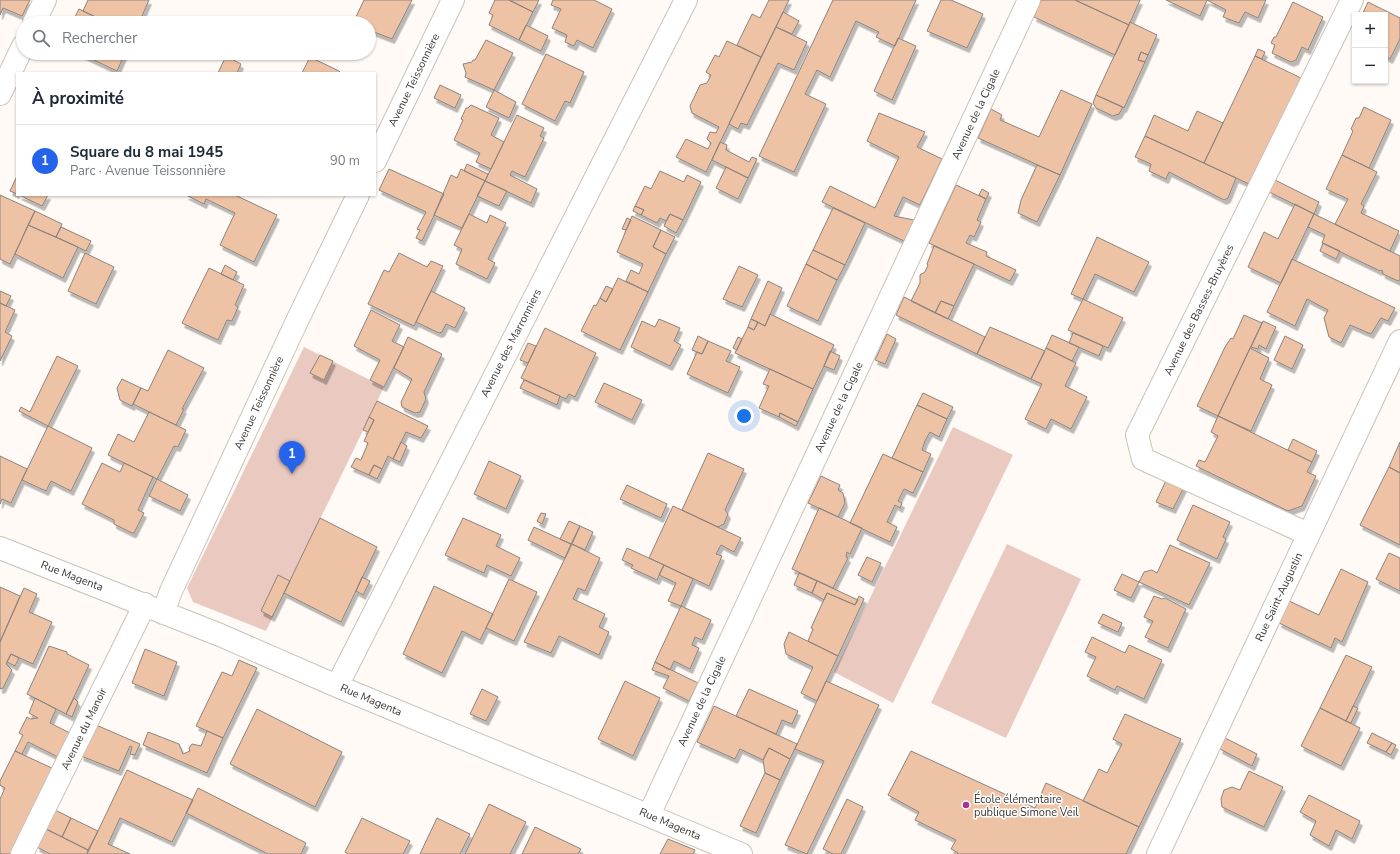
<!DOCTYPE html>
<html lang="fr">
<head>
<meta charset="utf-8">
<style>
  body { margin:0; font-family:"Nunito Sans",sans-serif; background:#f6f6f7; color:#1f2937 }
  .controls { position:absolute; right:12px; top:12px; display:grid; overflow:hidden; border-radius:0px; box-shadow:0 1px 3px #0004 }
  .controls button { width:36px; height:36px; display:grid; place-items:center; padding:0; border:0; border-bottom:1px solid #e0e1e3; background:#fff; color:#1f2937; font:20px sans-serif }
  .you { position:absolute; left:744px; top:416px; width:14px; height:14px; margin:-10px; border:3px solid #fff; border-radius:50%; background:#1a73e8; box-shadow:0 0 0 6px #1a73e833 }
  .badge { display:grid; place-items:center; width:26px; height:26px; border-radius:50%; background:#2563eb; color:#fff; font-size:13px; font-weight:700 }
  .pin { position:absolute; translate:-50% -33px; filter:drop-shadow(0 1px 2px #0008) }
  .pin::after { content:''; position:absolute; top:21px; width:14px; height:12px; background:inherit; clip-path:polygon(0 0,100% 0,50% 100%) }
  .list { margin:0; padding:0; list-style:none }
  h2 { display:flex; justify-content:space-between; align-items:center; height:52px; margin:0; padding:0 16px; font-size:17px }
  h2 small { font-size:13px; font-weight:400; color:#747a83 }
  .list li { display:grid; grid-template-columns:26px 1fr auto; gap:12px; align-items:center; box-sizing:border-box; height:72px; padding:0 16px; border-top:1px solid #e0e1e3 }
  .list b { display:block; font-size:15px; white-space:nowrap }
  .list p { margin:0; font-size:13px; white-space:nowrap; color:#747a83 }
  .list em { font-size:13px; font-style:normal; color:#747a83 }
  .icon { flex:none; width:22px; height:22px; fill:none; stroke:currentColor; stroke-width:2; stroke-linecap:round; stroke-linejoin:round }
  .map { position:relative; flex:none; width:1400px; height:854px; overflow:hidden }
  .search { position:absolute; background:#fff; box-shadow:0 1px 3px #0004; left:16px; top:16px; width:360px; height:44px; display:flex; align-items:center; gap:10px; box-sizing:border-box; padding:0 14px; border-radius:22px; color:#747a83; font-size:15px }
  .panel { position:absolute; background:#fff; box-shadow:0 1px 3px #0004; left:16px; top:72px; width:360px; height:124px; border-radius:0px }
  .map>svg:first-child { display:block }
  .green { fill:#eac9c1 }
  .building { fill:#eec2a5; stroke:#8d837d; filter:url(#shadow) }
  .lines { fill:none; stroke-linecap:round; stroke-linejoin:round }
  .street-casing { stroke:#cac3ba; stroke-width:24 }
  .street { stroke:#fff; stroke-width:22 }
  .poi-dot { fill:#a6338e; stroke:#fff; stroke-width:1.5 }
  .labels { text-anchor:middle; dominant-baseline:central; stroke-width:3; stroke-linejoin:round; paint-order:stroke }
  .street-label { font-size:11px; fill:#393632; stroke:#fff }
  .poi-label { font-size:11px; fill:#393632; stroke:#fff; text-anchor:start }
</style>
</head>
<body>
<div class="map">
<svg width="1400" height="854" viewBox="0 0 1400 854">
  <defs>
    <filter id="shadow"><feDropShadow dx="2.5" dy="4.5" stdDeviation="0" flood-color="#0004"/></filter>
  </defs>
  <rect width="100%" height="100%" fill="#fffaf5"/>
  <path class="green" d="M304,347L384,387L266,631L193,602L187,588Z
    M953,427L1013,455L893,703L834,672Z
    M1007,544L1081,579L1006,738L931,703Z"/>
  <path class="building" d="M0,0H30L22,16L3,8L0,15Z
    M88,0H149L139,23H108L83,11Z
    M364,0H412L392,39L369,30V23H353Z
    M495,0H509L533,12L519,40L489,25L493,15L489,13Z
    M509,0H539L533,12Z
    M553,0H594L612,9L593,48L577,40L574,46L565,42L567,35L552,28L561,9L551,5Z
    M769,0H789L761,57L737,45L752,14L760,18Z
    M833,0H916L895,46L876,37L879,32L856,21L830,77L817,70L805,94L826,104L794,172L759,156Z
    M941,0H951L983,14L967,48L927,31Z
    M1041,0H1075L1129,25L1115,55L1034,17Z
    M1075,0H1140L1129,25Z
    M1166,0H1207L1200,16Z
    M1207,0H1266L1258,18L1245,12L1239,23L1223,17L1226,10Z
    M1293,2L1323,17L1308,50L1302,47L1296,60L1291,62L1272,53L1275,45L1271,43L1274,37H1276Z
    M1368,2L1400,18V39L1390,59L1385,56V15H1362Z
    M79,9L83,11L108,23H72Z
    M783,12L799,21L792,34L776,27Z
    M1130,22L1157,35L1148,55L1141,52L1138,60L1145,62L1124,108L1096,95Z
    M526,25L548,36L541,51L519,40Z
    M776,27L807,42L794,70L778,63L747,125L741,123L738,129L729,124Z
    M898,38L916,46L892,100L874,91Z
    M486,40L513,53L494,90L465,77L466,73L463,64L472,62L473,60H475Z
    M727,41L761,57L706,172L676,157L686,139L708,149L711,143L707,139L710,132L716,133L719,127L692,113L690,106L700,85L707,83L711,75L706,72L715,55L719,57Z
    M1258,49L1265,52L1262,59L1255,56Z
    M1141,52L1148,55L1145,62L1138,60Z
    M79,53H125L117,71Z
    M546,54L584,72L570,103L565,101L555,121L522,104Z
    M226,56L241,64L237,73H218Z
    M1255,56L1301,78L1251,185L1204,163Z
    M310,57L339,71L341,73H302Z
    M440,85L461,95L455,108L434,98Z
    M494,90L516,102L509,118L486,107Z
    M1061,90L1092,104L1060,175L978,138L991,109L1002,115L1000,120L1039,137Z
    M1096,95L1123,107L1119,114L1113,116L1096,108L1093,103Z
    M471,105L499,118L491,135L504,142L491,169L476,162L480,153L454,140L463,120L461,119L466,108H468Z
    M1364,107L1391,120L1369,168L1342,155L1353,131L1351,129L1356,118H1359Z
    M1197,111L1223,123L1204,163L1145,136L1154,115L1188,131Z
    M879,113L925,132L917,147L942,159L920,205L903,197L894,216L914,220L904,241L822,202L830,186L875,208L899,157L867,141Z
    M517,115L544,128L540,136L544,138L525,177L512,171L510,175L537,189L531,203L485,181Z
    M1145,136L1236,178L1228,198L1224,200L1169,172L1166,179L1149,171L1151,164L1135,157Z
    M720,142L727,145L726,150L749,162L752,157L757,159L748,178L712,160Z
    M1342,155L1377,172L1361,204L1364,206L1361,213L1399,231L1390,251L1335,224L1348,199L1326,189Z
    M467,164L488,174L485,181L464,171Z
    M1037,165L1060,175L1037,222L1018,213L1021,200Z
    M726,167L748,178L738,199L716,188Z
    M389,169L444,194L422,241L416,238L420,230L417,229L426,212L379,190Z
    M461,169L485,181L462,228L434,215L451,175L457,178Z
    M660,171L684,182L687,175L701,182L683,220L670,214L666,221L660,218L657,223L641,215L644,210L635,206L645,186L651,189Z
    M17,176V194L10,191Z
    M1275,180L1319,202L1314,214L1269,192Z
    M485,181L507,191L499,206L477,196Z
    M956,185L986,199L977,220L981,222L974,237L970,235L966,243L987,252L986,256L1016,270L1010,281L929,243Z
    M982,189L989,193L986,199L979,195Z
    M0,195L35,211L10,264L0,259Z
    M19,195H48L42,206Z
    M186,195H235L277,215L254,262L220,245L235,213L206,199L204,204Z
    M1295,204L1314,214L1281,283L1248,267L1264,232L1278,239Z
    M635,206L644,210L641,215L633,211Z
    M833,208L865,223L845,265L813,250Z
    M35,211L62,224L56,237L28,225Z
    M469,214L487,223L490,215L506,223L488,259L495,263L487,279L456,264L462,249L454,245Z
    M670,214L683,220L676,233L664,226Z
    M1314,214L1400,256V280L1398,281L1383,274L1382,270L1380,271L1322,243L1325,235L1308,227Z
    M632,216L661,230L653,247L666,254L648,292L626,281L631,270L639,274L643,264L617,252Z
    M627,218L631,220L626,230L622,229Z
    M28,225L78,247L63,278L15,254Z
    M61,227L91,241L86,251L56,237Z
    M661,230L675,237L666,254L653,247Z
    M1097,237L1149,262L1134,292L1095,274L1083,299L1071,294Z
    M1323,243L1340,251L1336,259L1320,251Z
    M934,246L974,264L954,306L941,301L935,313L911,301L920,283V275L925,272L928,265L927,264Z
    M813,250L845,265L837,280L806,264Z
    M85,253L114,267L96,304L68,291Z
    M399,253L427,267L431,261L443,266L414,326L368,304L384,270L389,272Z
    M1292,259L1395,308L1388,321L1381,318L1371,334L1350,325L1341,343L1329,337L1324,318L1328,310L1307,299L1295,326L1267,312Z
    M806,264L837,280L818,321L787,306Z
    M225,265L237,272L233,280L221,274Z
    M739,266L758,275L742,307L723,299Z
    M209,268L244,285L235,305L238,307L232,321L227,320L218,340L182,323Z
    M618,278L648,292L620,350L581,331L594,305L596,306L600,298L606,302Z
    M768,281L782,288L765,326L751,319Z
    M606,286L613,289L606,302L600,298Z
    M0,291L11,296L6,306L0,303Z
    M431,291L465,308L455,328L446,324L442,332L439,333L416,322Z
    M904,297L985,337L977,354L896,315Z
    M1083,299L1123,318L1108,348L1068,330Z
    M941,301L954,306L948,319L935,313Z
    M0,303L15,310L5,332L12,336L0,361Z
    M371,310L400,325L392,341L404,347L384,387L370,380L380,360L354,346Z
    M770,314L834,345L813,389L735,353L748,327L754,330L758,322L765,326Z
    M1244,315L1262,323L1218,416L1197,406L1225,347L1231,338L1233,339Z
    M659,319L680,328L674,341L681,345L670,366L631,347L642,321L655,327Z
    M751,319L758,322L754,330L748,327Z
    M1263,321L1276,327L1266,349L1259,345L1258,349L1251,347Z
    M990,327L1045,351L1031,379L977,354Z
    M545,328L596,353L575,397L569,394L566,399L521,378Z
    M1073,333L1103,346L1099,356L1069,343Z
    M887,334L896,339L885,364L875,360Z
    M1052,335L1079,347L1072,361L1046,348Z
    M698,336L708,341L702,354L692,350Z
    M1285,336L1303,345L1292,369L1274,360Z
    M408,337L442,354L424,392L426,399L420,412L415,413L402,407L401,402L412,379L394,368Z
    M738,337L742,339L737,350L733,348Z
    M708,341L731,351L726,361L740,367L728,393L687,374L697,352L702,354Z
    M528,343L536,346L528,363L520,360Z
    M1046,348L1076,363L1065,386L1087,397L1071,429L1051,419L1046,429L1025,419L1042,384L1031,379Z
    M1250,348L1269,358L1260,379L1272,385L1251,431L1218,416Z
    M168,350L204,368L182,409H184L176,425L133,404L141,388L148,391Z
    M830,351L840,356L834,370L824,366Z
    M320,355L333,361L324,380L310,373Z
    M57,356L78,366L48,426L19,411L21,407L30,412Z
    M770,369L813,389L798,422L780,413L779,417L759,408L769,386L763,384Z
    M122,379L141,388L132,406L120,400L117,388Z
    M524,380L560,396L557,405L520,388Z
    M604,383L642,400L632,420L595,402Z
    M923,393L953,407L947,419L917,405Z
    M377,401L428,426L421,438L406,432L393,459L388,456L382,469L374,465L369,475L351,467L356,458L361,460L368,443L364,441L374,420L369,417Z
    M917,405L947,419L939,437L930,432L925,441L922,450L931,454L923,472L892,458Z
    M149,412L186,430L178,447L174,446L157,479L108,455L118,434L134,442Z
    M780,413L798,422L796,426L779,417Z
    M1218,416L1312,462L1307,472L1316,476L1302,506L1288,511L1196,466L1199,460L1205,462L1218,436L1211,432Z
    M369,417L374,420L368,432L363,430Z
    M48,426L92,448L71,491L51,481L46,491L22,480Z
    M1293,439L1317,451L1312,462L1288,450Z
    M401,442L407,446L400,462L393,459Z
    M1400,442V473L1389,467Z
    M708,453L744,469L725,510L728,514L724,524L718,527L682,510Z
    M883,454L923,472L913,493L904,489L898,501L902,503L900,508L895,505L887,522L897,527L890,542L850,523Z
    M0,456L27,469L11,503L2,499L0,504Z
    M489,461L521,476L506,509L474,494Z
    M102,463L120,472L124,463L153,477L138,510L144,513L134,533H132L114,524V520L82,504Z
    M374,465L382,469L377,479L369,475Z
    M1389,467L1400,473V545L1360,525Z
    M1169,474L1186,483L1173,509L1156,502Z
    M821,476L840,485L838,490L843,493L845,503L838,517L808,503Z
    M157,479L188,495L180,511L149,496Z
    M627,485L667,504L661,518L620,499Z
    M1193,505L1230,522L1223,537L1226,539L1217,559L1177,540Z
    M673,506L741,538L734,552L721,545L716,554L722,556L709,586L649,558Z
    M819,508L862,528L850,554L847,552L846,557L848,558L833,588L792,569Z
    M541,513L546,514L542,524L537,521Z
    M320,518L377,547L341,622L284,593Z
    M463,518L501,535L496,546L520,558L511,576L487,565L484,573L445,555Z
    M569,521L580,526L571,544L560,539Z
    M580,526L593,532L585,550L572,544Z
    M534,527L571,544L565,558L528,540Z
    M572,544L600,558L585,591L578,588L573,599L605,614L599,627L609,632L599,655L559,636L551,653L524,642Z
    M1170,545L1210,563L1189,605L1139,582L1144,572L1152,570L1157,573Z
    M627,548L664,565L657,580L631,568L633,565L622,560Z
    M1389,553L1400,558V591L1376,579Z
    M867,557L881,563L872,582L858,575Z
    M664,565L693,579L681,606L668,601L676,583L659,575Z
    M1341,569L1368,582L1342,642L1335,638L1331,648L1279,623L1289,601L1319,615Z
    M799,573L817,581L812,593L794,585Z
    M1122,574L1139,582L1131,598L1114,590Z
    M278,575L290,581L272,617L261,611Z
    M362,577L370,581L363,595L356,591Z
    M509,579L537,592L514,641L486,628Z
    M817,581L858,600L855,605L827,593L824,600L812,593Z
    M434,586L493,614L480,640L462,631L442,673L403,654Z
    M0,587L20,596L0,642Z
    M24,588L37,594L29,612L52,622L33,664L11,654L6,664L12,670L3,688L0,689V642Z
    M827,593L855,605L859,596L864,599L838,656L808,641L813,629L811,628Z
    M1154,596L1162,599L1165,598L1186,609L1168,648L1145,637L1153,621L1144,617Z
    M681,606L711,620L702,640L695,637L692,645L699,648L690,669L674,661L670,670L655,662Z
    M1103,614L1122,623L1118,632L1098,623Z
    M789,632L838,656L817,701L801,693L813,667L786,654L784,644Z
    M1092,637L1125,653L1129,645L1162,660L1144,699L1117,686L1115,690L1087,676L1096,657L1085,652Z
    M49,646L67,652V654L89,665L66,714L27,694Z
    M145,649L177,662L164,696L132,683Z
    M11,654L19,658L15,666L7,662Z
    M1346,655L1372,667L1346,721L1320,708Z
    M239,660L257,668L223,738L196,726L222,672L232,676Z
    M655,662L698,683L689,701L663,688L669,676L652,670Z
    M625,681L660,698L633,756L598,739Z
    M826,681L879,705L807,854L785,845L824,761L795,749Z
    M482,689L498,697L486,721L470,714Z
    M749,689L798,711L792,724L782,720L776,734L736,716Z
    M35,698L56,709L50,723L74,735L62,759L28,742L22,754L15,751L23,735L19,733L27,717L30,719L38,718L29,713Z
    M74,698L78,702L72,717L66,714Z
    M714,706L797,744L790,759L769,748L763,760L740,749L735,759L697,742Z
    M1353,706L1358,708L1351,723L1346,721Z
    M1320,708L1360,728L1341,766L1301,746Z
    M257,709L342,752L315,807L230,764Z
    M1125,714L1181,739L1139,827L1083,801L1099,769L1107,773L1122,744L1113,739Z
    M96,725L140,744L135,755L130,754L132,747L130,746L119,771L81,756Z
    M207,731L223,738L207,773L143,745L148,732L179,744L183,754L190,751L189,748L192,744L201,746Z
    M1372,733L1392,743L1386,752L1367,743Z
    M1225,738L1257,754L1252,766L1220,749Z
    M1392,743L1396,745L1391,755L1386,752Z
    M769,748L790,759L780,780L765,773L763,760Z
    M15,751L56,770L16,854H2L0,853V799L5,788L0,785V781Z
    M911,751L1035,808L1046,783L1139,827L1126,854H957L958,853L951,849L956,840L915,820L919,812L888,795Z
    M127,770L193,800L172,842L120,818L108,844L130,854H87Z
    M1249,771L1283,787L1264,827L1222,807L1221,799L1224,790L1232,787L1240,790Z
    M765,773L780,780L756,833L740,826Z
    M198,788L306,843L301,854H268L186,813Z
    M1309,795L1360,821L1352,839L1336,830L1329,846L1310,835L1316,821L1300,812Z
    M847,799L863,807L841,854H833L823,849Z
    M489,804L526,822L510,854H465Z
    M55,810L71,818L62,837L46,829Z
    M71,818L98,831L88,850L62,837Z
    M362,818L410,841L403,854H348L345,852Z
    M437,818L470,834L460,854H420Z
    M535,827L581,849L578,854H522Z
    M46,829L88,850L87,854H50L37,847Z
    M668,839L695,850L693,854H660Z"/>
  <g class="lines">
    <g class="street-casing">
      <path id="street" d="M34,23L45,0
        M0,94L23,46
        M375,161L453,0
        M1308,534L1143,459L1137,435L1352,0
        M0,548L220,635L337,686L741,854
        M163,613L171,591L297,321L358,195
        M337,686L686,0
        M649,815L1029,0
        M22,854L145,604
        M1158,854L1400,341"/>
    </g>
    <use href="#street" class="street"/>
  </g>
  <circle class="poi-dot" cx="966" cy="805" r="4"/>
  <g class="labels">
    <g class="street-label">
      <text transform="translate(414 80) rotate(-64)">Avenue Teissonnière</text>
      <text transform="translate(976 114) rotate(-65)">Avenue de la Cigale</text>
      <text transform="translate(1199 310) rotate(-64)">Avenue des Basses-Bruyères</text>
      <text transform="translate(511 343) rotate(-63)">Avenue des Marronniers</text>
      <text transform="translate(259 403) rotate(-65)">Avenue Teissonnière</text>
      <text transform="translate(839 407) rotate(-65)">Avenue de la Cigale</text>
      <text transform="translate(72 576) rotate(21)">Rue Magenta</text>
      <text transform="translate(1279 597) rotate(-65)">Rue Saint-Augustin</text>
      <text transform="translate(371 700) rotate(23)">Rue Magenta</text>
      <text transform="translate(702 701) rotate(-65)">Avenue de la Cigale</text>
      <text transform="translate(84 729) rotate(-64)">Avenue du Manoir</text>
      <text transform="translate(670 824) rotate(23)">Rue Magenta</text>
    </g>
    <g class="poi-label">
      <text x="974" y="799">École élémentaire<tspan x="974" dy="13">publique Simone Veil</tspan></text>
    </g>
  </g>
</svg>
<div class="controls">
<button>+</button>
<button>−</button>
</div>
<div class="you"></div>
<div class="pin badge" style="left:292px;top:474px">1</div>
<div class="search"><svg class="icon" aria-label="search" viewBox="0 0 24 24"><circle cx="10" cy="10" r="6"/><path d="M15 15l6 6"/></svg>Rechercher</div>
<section class="panel">
<h2>À proximité<small></small></h2>
<ul class="list">
<li><span class="badge">1</span><div><b>Square du 8 mai 1945</b><p>Parc · Avenue Teissonnière</p></div><em>90 m</em></li>
</ul>
</section>
</div>
</body>
</html>
